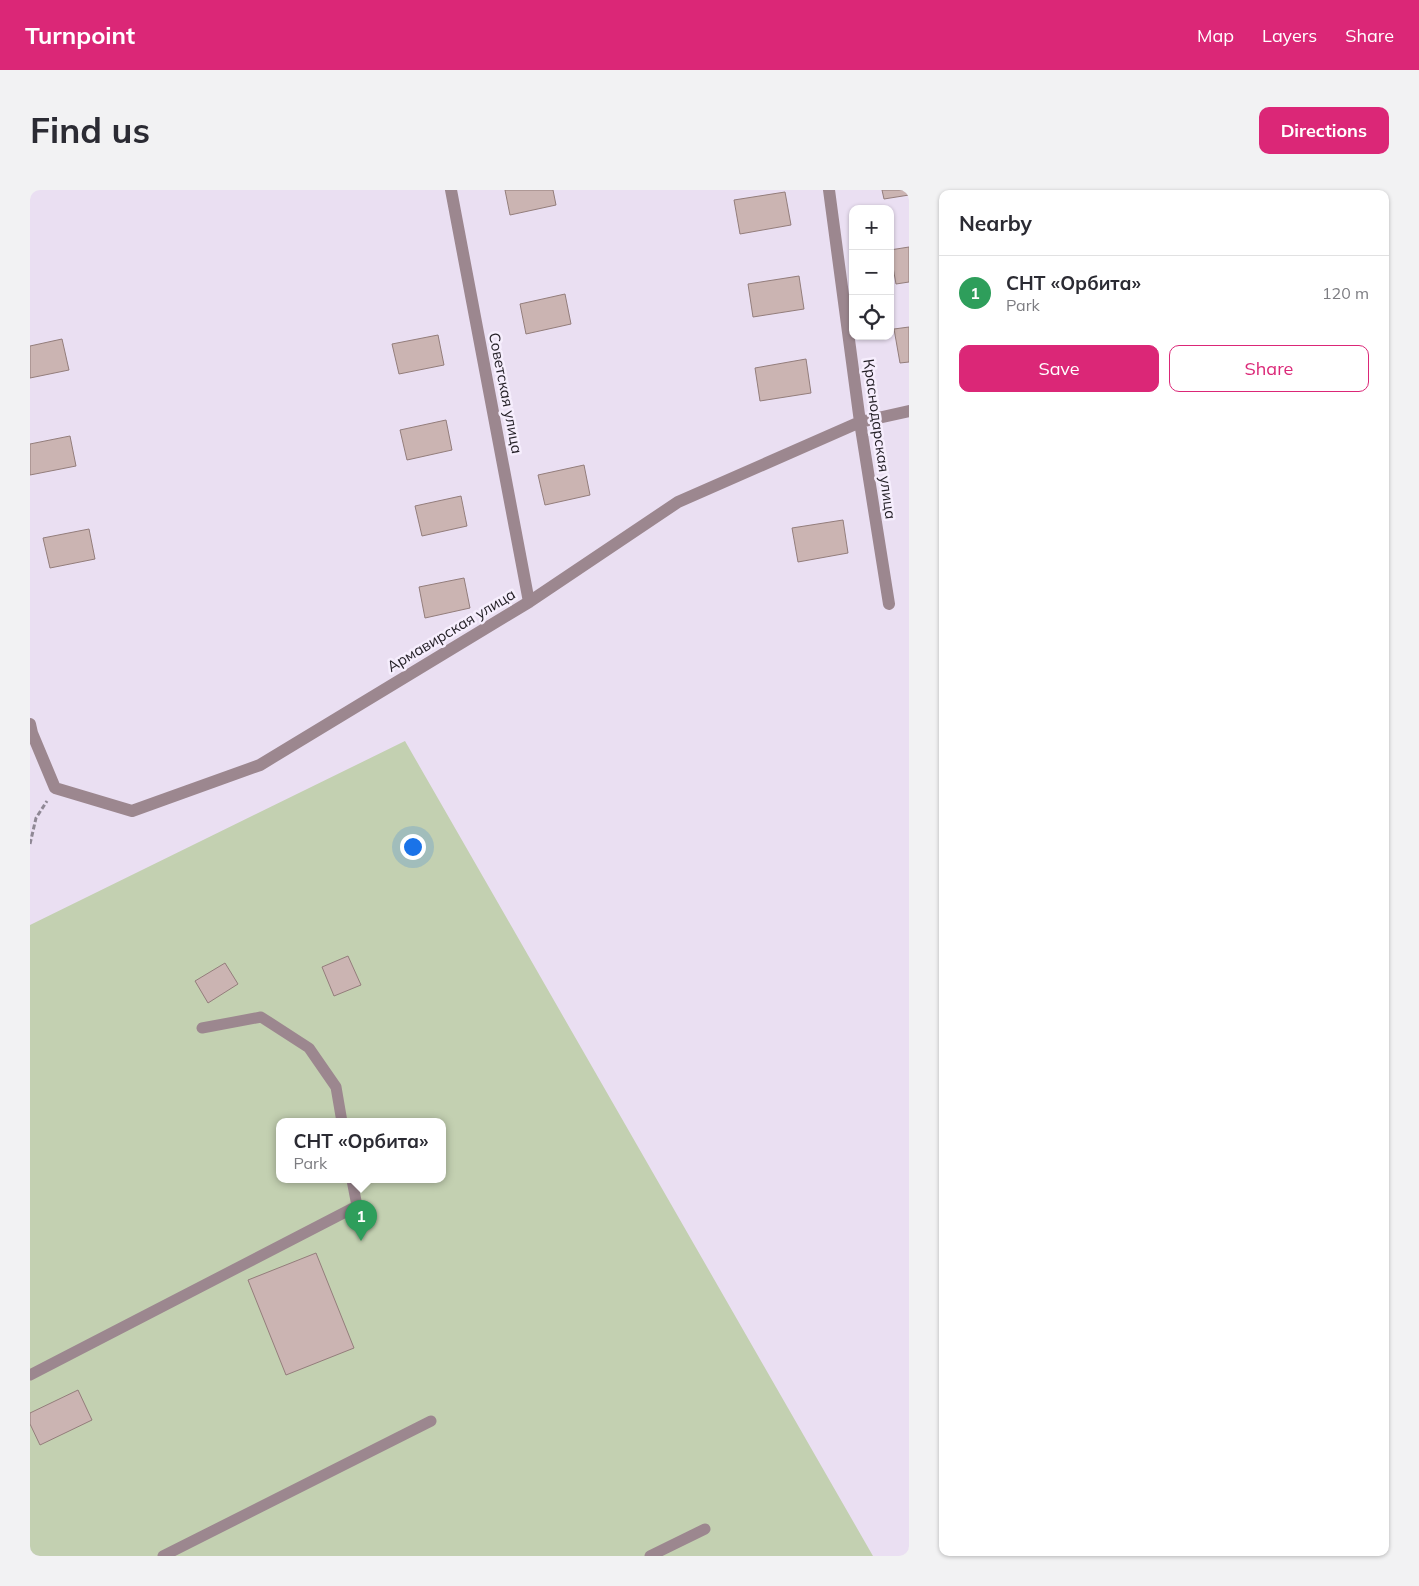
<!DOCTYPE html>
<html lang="en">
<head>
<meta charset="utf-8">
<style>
  body { margin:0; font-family:Mulish,sans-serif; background:#f2f2f3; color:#2b2b33 }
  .controls { position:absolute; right:15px; top:15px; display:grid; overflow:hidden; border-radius:10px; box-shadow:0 1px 4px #0004 }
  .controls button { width:45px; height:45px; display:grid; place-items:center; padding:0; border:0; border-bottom:1px solid #e1e1e2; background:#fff; color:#2b2b33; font:25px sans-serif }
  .you { position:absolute; left:382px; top:656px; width:18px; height:18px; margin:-12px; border:4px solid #fff; border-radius:50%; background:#1a73e8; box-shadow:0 0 0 8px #1a73e833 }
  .badge { display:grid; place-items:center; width:32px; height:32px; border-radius:50%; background:#db2777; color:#fff; font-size:16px; font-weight:700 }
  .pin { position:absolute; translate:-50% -41px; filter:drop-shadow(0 1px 2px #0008) }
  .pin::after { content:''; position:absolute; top:26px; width:18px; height:15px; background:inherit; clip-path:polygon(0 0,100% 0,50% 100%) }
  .popup { position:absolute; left:246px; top:928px; width:170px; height:65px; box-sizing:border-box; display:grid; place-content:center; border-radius:10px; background:#fff; filter:drop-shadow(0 1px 4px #0005); font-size:16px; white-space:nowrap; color:#7c7c81 }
  .popup b { font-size:19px; color:#2b2b33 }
  .popup::after { content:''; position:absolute; left:50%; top:100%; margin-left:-10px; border:10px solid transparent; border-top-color:#fff }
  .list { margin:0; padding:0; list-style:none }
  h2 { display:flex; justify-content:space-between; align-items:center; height:65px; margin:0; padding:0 20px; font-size:21px }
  h2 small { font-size:16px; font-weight:400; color:#7c7c81 }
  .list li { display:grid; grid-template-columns:32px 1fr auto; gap:15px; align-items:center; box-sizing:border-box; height:75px; padding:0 20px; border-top:1px solid #e1e1e2 }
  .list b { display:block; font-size:19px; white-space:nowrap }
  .list p { margin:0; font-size:16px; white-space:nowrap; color:#7c7c81 }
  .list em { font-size:16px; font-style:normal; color:#7c7c81 }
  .actions { display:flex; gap:10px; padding:15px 20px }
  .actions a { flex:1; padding:11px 0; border:1px solid #db2777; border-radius:10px; text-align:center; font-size:18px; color:#db2777 }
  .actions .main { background:#db2777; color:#fff }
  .icon { flex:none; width:28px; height:28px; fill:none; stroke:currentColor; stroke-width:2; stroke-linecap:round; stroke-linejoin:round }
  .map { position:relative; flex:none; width:879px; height:1366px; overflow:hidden; border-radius:10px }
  header { display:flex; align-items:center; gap:30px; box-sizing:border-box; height:70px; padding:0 25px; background:#db2777; color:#fff }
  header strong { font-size:24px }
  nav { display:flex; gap:28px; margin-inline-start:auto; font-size:18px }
  .intro { display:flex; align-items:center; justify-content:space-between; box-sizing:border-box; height:120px; padding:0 30px }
  h1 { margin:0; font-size:35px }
  .button { padding:12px 22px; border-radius:10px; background:#db2777; color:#fff; font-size:18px; font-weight:700 }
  main { display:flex; gap:30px; padding:0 30px }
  aside { flex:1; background:#fff; border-radius:10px; box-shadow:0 1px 4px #0004 }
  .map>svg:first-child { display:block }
  .green { fill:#c3d0b1; fill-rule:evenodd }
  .building { fill:#cbb4b2; stroke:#937d7b }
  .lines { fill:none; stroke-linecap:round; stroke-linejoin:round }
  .path { stroke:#8f8895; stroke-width:3; stroke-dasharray:5 2.5; stroke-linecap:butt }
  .service { stroke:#9c878f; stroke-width:11 }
  .minor { stroke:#9c878f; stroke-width:12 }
  .labels { text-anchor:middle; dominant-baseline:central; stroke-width:5; stroke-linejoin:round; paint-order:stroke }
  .street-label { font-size:15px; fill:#242027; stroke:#f6eefd }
</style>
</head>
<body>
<header>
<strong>Turnpoint</strong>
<nav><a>Map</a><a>Layers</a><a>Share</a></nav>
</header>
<div class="intro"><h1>Find us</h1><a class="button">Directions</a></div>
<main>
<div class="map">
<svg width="879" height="1366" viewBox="0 0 879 1366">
  <rect width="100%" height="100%" fill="#eadff2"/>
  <path class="green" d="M375,551L843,1366H0V735ZM250,932H412V990H250Z"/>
  <path class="building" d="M475,0H523L526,15L480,25Z
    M852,0H879V5L854,9Z
    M755,2L761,35L710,44L704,10Z
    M879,57V92L866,94L860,60Z
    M769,86L774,119L723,127L718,94Z
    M535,104L541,134L496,144L490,114Z
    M879,137V172L870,173L864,139Z
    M408,145L414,175L369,184L362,154Z
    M32,149L39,180L0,188V156Z
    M776,169L781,203L730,211L725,178Z
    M416,230L422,260L377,270L370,240Z
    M40,246L46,276L0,285V254Z
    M554,275L560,305L515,315L508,285Z
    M431,306L437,336L392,346L385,316Z
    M813,330L818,363L768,372L762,338Z
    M59,339L65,369L20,378L13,348Z
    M434,388L440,418L395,428L389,397Z
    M318,766L331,795L304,806L292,777Z
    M195,773L208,794L178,813L165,791Z
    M286,1063L324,1158L256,1185L218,1090Z
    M48,1200L62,1230L10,1255L0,1234V1223Z"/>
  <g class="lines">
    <path class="path" d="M0,654L6,628L17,611"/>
    <path class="service" d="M172,838L231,827L279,858L306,897L312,932
      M0,1185L327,1016L322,990
      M133,1366L401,1231
      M620,1366L675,1339"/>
    <path class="minor" d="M421,0L499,412
      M799,0L830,232L859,414
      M0,534L2,543L25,598L102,621L230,575L499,412L648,312L830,232L879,221"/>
  </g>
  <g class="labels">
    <g class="street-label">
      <text transform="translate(476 203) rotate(79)">Советская улица</text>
      <text transform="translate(850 249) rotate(82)">Краснодарская улица</text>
      <text transform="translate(421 440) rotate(-31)">Армавирская улица</text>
    </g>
  </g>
</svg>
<div class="controls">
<button>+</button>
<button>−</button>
<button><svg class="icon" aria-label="locate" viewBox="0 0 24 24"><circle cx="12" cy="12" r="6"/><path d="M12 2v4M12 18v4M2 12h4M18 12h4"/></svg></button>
</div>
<div class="you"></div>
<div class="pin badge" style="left:331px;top:1051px;background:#2e9e5b">1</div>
<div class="popup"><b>СНТ «Орбита»</b>Park</div>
</div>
<aside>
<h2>Nearby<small></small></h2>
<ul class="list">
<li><span class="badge" style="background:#2e9e5b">1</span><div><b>СНТ «Орбита»</b><p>Park</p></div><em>120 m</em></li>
</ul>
<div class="actions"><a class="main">Save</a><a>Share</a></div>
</aside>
</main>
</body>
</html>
